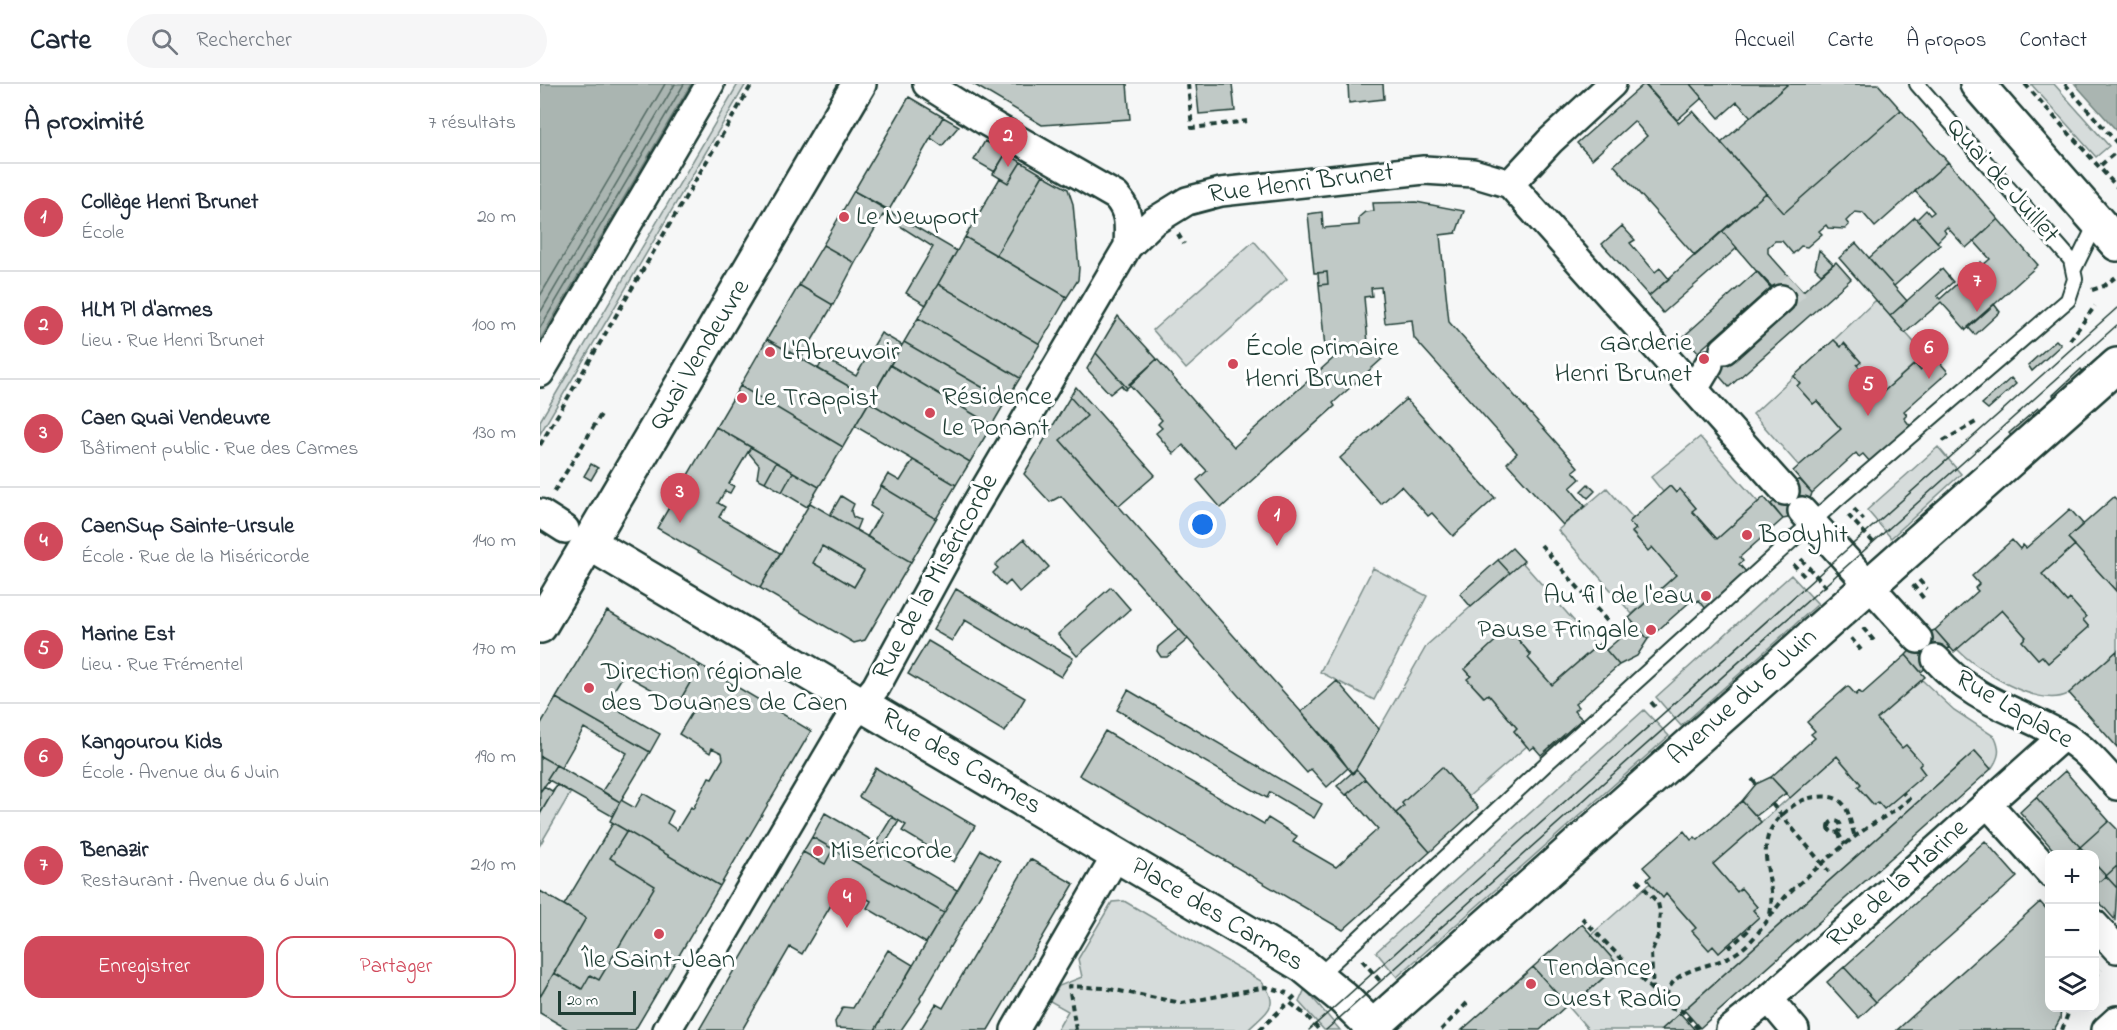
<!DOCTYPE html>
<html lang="fr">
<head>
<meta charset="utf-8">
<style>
  body { margin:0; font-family:"Indie Flower",sans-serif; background:#f6f6f7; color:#1f2937 }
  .controls { position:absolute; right:18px; bottom:18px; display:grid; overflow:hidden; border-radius:12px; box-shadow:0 6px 24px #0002 }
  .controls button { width:54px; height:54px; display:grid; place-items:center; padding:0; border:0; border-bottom:2px solid #e0e1e3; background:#fff; color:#1f2937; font:30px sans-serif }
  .scale { position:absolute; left:18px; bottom:15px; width:78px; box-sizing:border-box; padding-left:6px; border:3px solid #1f3d34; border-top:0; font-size:16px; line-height:21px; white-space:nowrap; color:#1f3d34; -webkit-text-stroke:4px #fff; paint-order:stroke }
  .you { position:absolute; left:663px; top:441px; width:21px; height:21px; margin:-15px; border:4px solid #fff; border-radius:50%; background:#1a73e8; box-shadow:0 0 0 9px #1a73e833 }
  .badge { display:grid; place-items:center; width:39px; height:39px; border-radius:50%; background:#d1495b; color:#fff; font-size:20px; font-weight:700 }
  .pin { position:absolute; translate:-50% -50px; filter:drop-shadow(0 2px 3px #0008) }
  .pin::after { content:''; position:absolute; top:32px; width:21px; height:18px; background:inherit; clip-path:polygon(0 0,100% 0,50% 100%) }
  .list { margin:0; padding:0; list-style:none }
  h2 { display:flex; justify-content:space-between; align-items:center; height:78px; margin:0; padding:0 24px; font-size:26px }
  h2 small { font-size:20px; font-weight:400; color:#747a83 }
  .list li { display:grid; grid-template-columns:39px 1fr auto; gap:18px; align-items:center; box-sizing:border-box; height:108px; padding:0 24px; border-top:2px solid #e0e1e3 }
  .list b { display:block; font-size:22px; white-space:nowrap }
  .list p { margin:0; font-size:20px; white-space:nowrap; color:#747a83 }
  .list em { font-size:20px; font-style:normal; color:#747a83 }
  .actions { display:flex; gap:12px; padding:18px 24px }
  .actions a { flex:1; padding:14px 0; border:2px solid #d1495b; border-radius:18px; text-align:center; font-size:21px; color:#d1495b }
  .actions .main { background:#d1495b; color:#fff }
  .icon { flex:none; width:33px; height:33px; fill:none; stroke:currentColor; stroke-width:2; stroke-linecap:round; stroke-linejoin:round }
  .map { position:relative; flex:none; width:1577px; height:946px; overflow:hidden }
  header { display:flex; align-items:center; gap:36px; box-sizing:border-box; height:84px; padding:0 30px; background:#fff; border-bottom:2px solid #e0e1e3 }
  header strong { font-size:28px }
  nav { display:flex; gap:33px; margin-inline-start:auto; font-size:21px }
  .search { width:420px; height:54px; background:#f6f6f7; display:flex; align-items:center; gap:15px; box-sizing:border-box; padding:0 21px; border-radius:33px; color:#747a83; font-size:22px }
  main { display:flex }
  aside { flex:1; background:#fff }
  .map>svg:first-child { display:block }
  .green { fill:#d6dcdb; stroke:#7a8c88; stroke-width:1.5 }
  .water { fill:#aab5b1; stroke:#72857f; stroke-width:1.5 }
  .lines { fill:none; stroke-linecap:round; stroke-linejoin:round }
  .shore { stroke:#576d66; stroke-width:1.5 }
  .building { fill:#c0c9c6; stroke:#1f3d34; stroke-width:1.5; fill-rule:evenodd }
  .street-tunnel { stroke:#cbd2d0; stroke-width:27; stroke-dasharray:27 14; stroke-linecap:butt }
  .lane-casing { stroke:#1f3d34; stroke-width:18 }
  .street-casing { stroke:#1f3d34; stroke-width:32 }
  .secondary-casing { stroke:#1f3d34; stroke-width:38 }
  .path { stroke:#1f3d34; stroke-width:4; stroke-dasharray:6 4.5; stroke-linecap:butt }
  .lane { stroke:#fff; stroke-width:14 }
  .street { stroke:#fff; stroke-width:27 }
  .secondary { stroke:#fff; stroke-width:33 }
  .tram { stroke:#1f3d34; stroke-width:1.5 }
  .poi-dot { fill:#d1495b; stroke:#fff; stroke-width:2 }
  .labels { text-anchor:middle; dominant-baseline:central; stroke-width:6; stroke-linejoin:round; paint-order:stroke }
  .street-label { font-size:27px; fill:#1f3d34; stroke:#fff }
  .poi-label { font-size:27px; fill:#1f3d34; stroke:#fff; text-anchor:start }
</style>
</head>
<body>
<header>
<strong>Carte</strong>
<div class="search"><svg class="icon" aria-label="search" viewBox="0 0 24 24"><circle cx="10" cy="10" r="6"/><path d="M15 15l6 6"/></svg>Rechercher</div>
<nav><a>Accueil</a><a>Carte</a><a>À propos</a><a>Contact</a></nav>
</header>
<main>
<aside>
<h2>À proximité<small>7 résultats</small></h2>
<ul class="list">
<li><span class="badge">1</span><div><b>Collège Henri Brunet</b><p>École</p></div><em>20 m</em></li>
<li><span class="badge">2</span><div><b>HLM Pl d'armes</b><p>Lieu · Rue Henri Brunet</p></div><em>100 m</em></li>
<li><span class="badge">3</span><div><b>Caen Quai Vendeuvre</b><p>Bâtiment public · Rue des Carmes</p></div><em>130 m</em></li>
<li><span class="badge">4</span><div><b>CaenSup Sainte-Ursule</b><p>École · Rue de la Miséricorde</p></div><em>140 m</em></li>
<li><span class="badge">5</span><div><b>Marine Est</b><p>Lieu · Rue Frémentel</p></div><em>170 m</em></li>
<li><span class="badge">6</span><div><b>Kangourou Kids</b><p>École · Avenue du 6 Juin</p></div><em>190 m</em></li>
<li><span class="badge">7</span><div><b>Benazir</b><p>Restaurant · Avenue du 6 Juin</p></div><em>210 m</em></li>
</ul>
<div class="actions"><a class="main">Enregistrer</a><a>Partager</a></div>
</aside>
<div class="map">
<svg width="1577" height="946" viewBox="0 0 1577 946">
  <rect width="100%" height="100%" fill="#f6f7f7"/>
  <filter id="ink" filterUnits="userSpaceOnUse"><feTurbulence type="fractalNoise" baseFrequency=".0167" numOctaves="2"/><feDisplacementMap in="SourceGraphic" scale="12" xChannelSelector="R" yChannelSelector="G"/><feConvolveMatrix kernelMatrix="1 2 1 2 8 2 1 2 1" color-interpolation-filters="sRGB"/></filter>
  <g filter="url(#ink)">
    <path class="green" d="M198,0H206L0,350V337Z
      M1491,0H1514L1569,62L1556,73Z
      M714,157L747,195L646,285L613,246Z
      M1336,216L1391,277L1380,286L1374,280L1342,309L1317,281L1320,278L1305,260L1301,263L1294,256Z
      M1254,292L1260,299L1257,302L1273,320L1277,317L1301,345L1259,382L1213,330Z
      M1160,353L1218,418L1177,455L1152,427L1156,424L1140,406L1136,409L1130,402L1123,408L1111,393Z
      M1398,363L1421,390L1351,454L1327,426Z
      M1067,404L1093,434L1089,438L1096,445L1092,449L1108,466L1112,463L1136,491L1092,530L1018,446Z
      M1535,461L1577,508V567C1564,579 1544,602 1528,610C1498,625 1437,586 1417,565L1462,526L1486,553L1482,557L1498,575L1502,572L1508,579L1549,543L1543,536L1546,533L1530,515L1527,518L1502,490Z
      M282,462L324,486L314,503L273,479Z
      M982,478L1056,562L1012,601L988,574L991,571L975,552L971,555L965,549L925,585L931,592L928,595L943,613L948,610L977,644L974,647L987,662L928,713L901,684L862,719L864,722L856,729L816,685L887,561Z
      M833,484L887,512L834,616L780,588Z
      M1251,491L1278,520L1141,642L1116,613Z
      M1382,596L1414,626L1455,653C1461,666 1459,674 1451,685L1435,667L1121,946H1049L1027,921L1036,913L1039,916L1078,881L1051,851L1110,799L1123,813L1126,810L1156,844L1169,865L1173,862L1179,869L1219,833L1213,826L1217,823L1201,805L1197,808L1173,780L1297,672L1321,700L1318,703L1333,721L1338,718L1344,725L1384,690L1379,682L1382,679L1366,661L1362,664L1337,635Z
      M1104,626L1129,652L857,893L836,868Z
      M17,701L31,708L0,761V730Z
      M584,817L721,897C742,922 727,927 708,946H517L528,927L510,917L519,902L542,893L538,875L572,818Z
      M765,905L800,946H784L759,918Z"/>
    <path class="water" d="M0,0H151L0,256Z
      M1535,0H1577V47Z"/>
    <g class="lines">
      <path class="shore" d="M0,212L125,0
        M0,229L135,0
        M0,244L144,0"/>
    </g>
    <path class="building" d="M433,0H587L590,35L502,41Z
      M656,0H692L695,27L659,30Z
      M808,0H843L844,15L809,19Z
      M1104,0L1139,39L1153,27L1226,109L1155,172L1074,81L1107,52L1094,37L1052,75L1037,59Z
      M1105,0H1150L1162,14L1137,36Z
      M1150,0H1248L1211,33L1197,18L1179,34Z
      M1248,0H1338L1361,26L1244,129L1181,59Z
      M369,13L403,33L349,126L314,107Z
      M1361,26L1408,78L1335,143L1323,129L1315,128L1306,137L1309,141L1305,145L1288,144L1286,141L1279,147L1282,150L1267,163L1261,162L1253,170L1242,157H1235L1228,163V169L1252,196L1236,210L1182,147L1226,109L1244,129Z
      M403,33L419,42L402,62L391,54Z
      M445,57L466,69L455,88L434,76Z
      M466,69L481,78L468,99L453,90Z
      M481,78L503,91L456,171L425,153L460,94L468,99Z
      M1408,78L1458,135L1426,164L1407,143L1404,146L1406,149L1397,158L1377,135L1386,126L1390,131L1394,128L1375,107Z
      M503,91L528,105L533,120L539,184L538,196L527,213L456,171Z
      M314,107L417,167L386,221L366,209L393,163L343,131L315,179L283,161Z
      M876,118L924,127L916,149L900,151L909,238L1038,383L1033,387L1040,395L1030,404L1045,422L1023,441L967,379L977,369L874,254L872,236L845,239L841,203L831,204L832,212L824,213L828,259L842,275L793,319L795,322L681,424L657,396L667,387L643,361L634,370L616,349L622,344L618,340L622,336L589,300L617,275L694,363L797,271L790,263L785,264L779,201L788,200L787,188L774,189L768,130L782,128L783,144L819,141V133L825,128L834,127L833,119Z
      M1375,133L1400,161L1354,202L1329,174Z
      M1458,135L1498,181L1426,246L1401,218L1365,249L1350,232L1402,185L1413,198L1397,212L1400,215L1441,178L1443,181L1450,175L1434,157Z
      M1082,142L1095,156L1090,159L1115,188L1120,184L1129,195L1109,212L1062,160Z
      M1182,147L1197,164L1123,229L1109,212Z
      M425,153L527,213L500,260L398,200Z
      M1316,159L1367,217L1350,232L1299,174Z
      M283,161L315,179L293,221L259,201Z
      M1279,166L1293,180L1281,190L1275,184Z
      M1296,178L1311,195L1189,303L1174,286Z
      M1217,187L1232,203L1158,268L1144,252Z
      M787,188L788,200L779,201L778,189Z
      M1252,196L1262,207L1246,221L1236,210Z
      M398,200L500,260L480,294L378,234Z
      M259,201L293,221L261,275L227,255Z
      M1454,220L1460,228L1435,251L1428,243Z
      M578,232L617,275L587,304L556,269Z
      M378,234L480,294L466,317L364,258Z
      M341,249L362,261L331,315L278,285L284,274L316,292Z
      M227,255L331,315L303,363L200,302Z
      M1294,256L1301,263L1304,259L1321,278L1317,281L1342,309L1375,280L1380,286L1395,273L1408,288L1364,327L1367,331L1364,334L1371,343L1331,379L1323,370L1319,373L1316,369L1272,409L1253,387L1301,345L1277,317L1273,320L1257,302L1260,299L1254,292Z
      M1516,256L1521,261L1492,287L1488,281Z
      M364,258L466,317L452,341L350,281Z
      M556,269L587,304L585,306L581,301L570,310L547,285Z
      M350,281L452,341L430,378L329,318Z
      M1541,285L1546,291L1518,316L1513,311Z
      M1471,294L1476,300L1448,325L1442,320Z
      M200,302L303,363L279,403L176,343Z
      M536,303L615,391L579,422L520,356L547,332L530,313Z
      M530,313L547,332L520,356L794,665L808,684L787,703L771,685L767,689L521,412L510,418L484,390Z
      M866,315L955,414L913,452L892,429L888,432L861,402L841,420L800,374Z
      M329,318L430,378L416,401L315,342Z
      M1498,324L1503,329L1474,355L1469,349Z
      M176,343L211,363L189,400L194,402L190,409L185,407L178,419L185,423L179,433L240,469L220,504L117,444Z
      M211,363L236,378L225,398L217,394L219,381L208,368Z
      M373,376L416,401L396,435L341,402L348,390L360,397Z
      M236,378L253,388L242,408L225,398Z
      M51,380L58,384L51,396L44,392Z
      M253,388L279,403L267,423L242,408Z
      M1259,395L1272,409L1269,418L1253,433L1243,435L1231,420Z
      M1048,400L1055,407L1048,414L1041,407Z
      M341,402L396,435L371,478L327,453L341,429L330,422Z
      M1130,402L1136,409L1140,405L1156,424L1152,427L1177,455L1224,413L1243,435L1200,473L1203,477L1199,480L1207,489L1166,525L1159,516L1155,519L1152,516L1108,555L1089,534L1136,491L1112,463L1108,467L1092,448L1096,445L1089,438Z
      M301,412L314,420L311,427L313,433L320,436L316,446L290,431Z
      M1574,413L1577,416V508L1528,454Z
      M270,419L371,478L325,556L314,559L220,504ZM282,462L324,486L314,503L273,479Z
      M1530,425L1543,440L1528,454L1535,461L1502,490L1527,518L1530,515L1546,533L1543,536L1549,543L1508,579L1502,572L1498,575L1482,557L1486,553L1462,526L1414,568L1395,546L1438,507L1435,504L1439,500L1432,492L1472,456L1480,465L1483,461L1486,464Z
      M484,455L509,483L480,509L470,497L465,502L453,489L458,484L455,481Z
      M972,464L984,477L970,489L958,476Z
      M958,476L970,489L931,523L920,510Z
      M571,503L590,525L537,572L518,550Z
      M416,505L533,574L521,593L425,536L412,557L393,546Z
      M67,527L160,581L138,620L84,590L66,619L120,650L110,668L16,614Z
      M1095,541L1108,555L1097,572L1079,581L1066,566Z
      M639,545L648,555L627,573H621L617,567L618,563Z
      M1395,546L1410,563L1381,588L1366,571L1385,550Z
      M965,548L971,555L975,552L991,571L988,574L1012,601L1060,559L1079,581L1035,620L1038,623L1034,627L1042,635L1001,671L994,663L990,666L974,647L977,644L948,610L944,613L927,595L931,592L925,585Z
      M388,557L485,614L465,648L368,590Z
      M1577,567V663L1529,609Z
      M1366,571L1385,593L1337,635L1362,664L1366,661L1382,679L1379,682L1385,690L1344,725L1338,718L1334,721L1318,703L1321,700L1297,672L1250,714L1231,693L1275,654L1271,650L1275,647L1267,638L1308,602L1316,611L1319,607L1322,610Z
      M160,581L271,647L180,802L70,737L81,716L95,724L103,709L133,727L127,739L137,746L151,723L153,725L169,693L172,694L183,675L182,669L172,664L170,669L139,650L153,627L139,618Z
      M797,597L839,645L813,690L761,628Z
      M588,606L782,720L774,734L730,708L727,714L577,626Z
      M16,614L110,668L80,718L62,707L87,669L44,644L21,684L0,672V641Z
      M565,647L724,740L728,734L757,752L753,758L796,783L838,745L807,710L825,695L890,768L803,846L539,691Z
      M1435,667L1451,685L1160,944L1144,926Z
      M0,672L16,681L7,695L9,696L0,708Z
      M16,681L80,718L72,732L7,695Z
      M902,683L938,724L890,768L856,729L864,722L862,719Z
      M336,684L435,742L414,778L362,747L366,741L319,713Z
      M816,685L825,695L806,711L797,702Z
      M1525,687L1569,737L1540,763L1496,713Z
      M1231,693L1246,709L1216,732L1202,717L1216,700Z
      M17,701L0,730V708L4,702L12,707Z
      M1496,713L1540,763L1532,770H1517L1480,728Z
      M1202,717L1221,738L1173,780L1197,808L1201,804L1217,823L1213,826L1219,833L1179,869L1173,862L1169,866L1152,847L1156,844L1126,810L1123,814L1110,799L1107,795L1111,792L1103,783L1144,747L1151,756L1155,753L1158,756Z
      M285,729L417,806L404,829L272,753Z
      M352,733L359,737L343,763L336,759Z
      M1569,737L1577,745V782L1566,792L1554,779V770H1547L1540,763Z
      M73,739L87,747L70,774L115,802L59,896L50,891L42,905L14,889L46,834L24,821Z
      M87,747L180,802L95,946H29L0,929V913L14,889L42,905L50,891L59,896L115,802L70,774Z
      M272,753L293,765L285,780L263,768Z
      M1445,757L1477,793L1336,918L1304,883Z
      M293,765L404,829L386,859L327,824L331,817L303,801L262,870L250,863L202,946H159L263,768L285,780Z
      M441,766L460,777L380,914L381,917L361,946H335Z
      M490,775L534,800L448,946H380L396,920L403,924Z
      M1554,779L1566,792L1554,802Z
      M1577,782V804L1566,792Z
      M1566,792L1577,804L1575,836L1554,812V802Z
      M0,807L46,834L0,913Z
      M1500,818L1510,829V924H1521L1520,935L1514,946H1357Z
      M1042,840L1078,881L1038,916L1036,913L1027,921L993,883Z
      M348,866L373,881L335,946L296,944L295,938L303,923L313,924Z
      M993,883L1027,921L1000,946H922Z
      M1304,883L1336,918L1319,934L1287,898Z
      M1140,929L1155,946H1121Z"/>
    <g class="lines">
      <path class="street-tunnel" d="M1241,215L1257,201"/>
      <g class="lane-casing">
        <path id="lane" d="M1534,185L1557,138
          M777,893L1008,678L1295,417L1528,216L1535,195L1531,176L1377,0"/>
      </g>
      <g class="street-casing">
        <path id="street" d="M387,0L447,38L576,112C590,127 589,142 588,162
          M970,100L1010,57L1072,0
          M1184,266L1241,215
          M0,289L170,0
          M1154,305L1169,280
          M1262,427L1378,555
          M0,429L25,445
          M1396,575C1435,619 1474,624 1523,652C1545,664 1560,683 1577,702
          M1448,720L1510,789
          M1554,840L1577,865
          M1229,915L1255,946
          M127,946L309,636L336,603L433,425L588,162L613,138L647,117L681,108L884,86L933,89L970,100L1245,407
          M475,946L577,770
          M1190,946L1229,915L1523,652
          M1566,946L1577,936"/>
      </g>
      <g class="secondary-casing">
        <path id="secondary" d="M1437,0L1577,160
          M49,459L764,882L803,914L836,946
          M0,542L319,0
          M829,946L1577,281"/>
      </g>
      <path class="path" d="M648,0L652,44L707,37
        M1485,0L1577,103
        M1525,0L1577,59
        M1561,81L1577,67
        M638,150L644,160
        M1552,206L1564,202L1577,192
        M1530,256L1555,222
        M1403,357L1436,338
        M0,361L212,0
        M14,408L62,329
        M1314,425L1324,436
        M1308,431L1333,458
        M1001,461L1081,553
        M1261,475L1286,503
        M1253,480L1264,492
        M1379,496L1387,505
        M1373,501L1385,516
        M1323,544L1336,559
        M1311,554L1321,566
        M1111,618L1117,625
        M1212,695L1216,700
        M1232,720L1289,788
        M1289 743a6 6 0 1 1 12 0a6 6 0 1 1-12 0Z
        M1298,749L1305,761
        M1097,796L1118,819L1120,828L1118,852L1111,869L1113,906
        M1230,830C1238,793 1208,761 1244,729C1253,721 1263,714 1276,713C1310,709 1307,730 1315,753
        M1042,834L1113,907L1125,923L1142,927L1159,946
        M1189,861L1190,863L1211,844L1209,842
        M822,876L841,898
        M1554,893L1562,886
        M755,912L749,918L767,932L779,946
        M1125,923C1126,882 1163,887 1191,872C1220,857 1230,826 1253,805C1276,785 1299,764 1324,746C1339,735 1355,728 1369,715L1363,709
        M536,946L529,902L564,904L642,919L726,903L747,909
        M719,946L749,918
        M901,946L927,919
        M1522,946L1530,924"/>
      <use href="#lane" class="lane"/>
      <use href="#street" class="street"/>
      <use href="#secondary" class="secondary"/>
      <path class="tram" d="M769,946L1577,224
        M786,946L1577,241"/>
    </g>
  </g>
  <g class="poi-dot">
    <circle cx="304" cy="133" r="6"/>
    <circle cx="230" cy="268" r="6"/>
    <circle cx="1164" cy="275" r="6"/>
    <circle cx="693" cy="280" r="6"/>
    <circle cx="202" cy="314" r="6"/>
    <circle cx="390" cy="329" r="6"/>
    <circle cx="1207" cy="451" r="6"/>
    <circle cx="1166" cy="512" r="6"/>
    <circle cx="1111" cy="546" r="6"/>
    <circle cx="49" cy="604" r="6"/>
    <circle cx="278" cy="767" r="6"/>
    <circle cx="119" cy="850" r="6"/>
    <circle cx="991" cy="900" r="6"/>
  </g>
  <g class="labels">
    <g class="street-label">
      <text transform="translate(1462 97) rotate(49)">Quai de Juillet</text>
      <text transform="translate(761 100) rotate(-7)">Rue Henri Brunet</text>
      <text transform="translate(160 271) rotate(-59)">Quai Vendeuvre</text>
      <text transform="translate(396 493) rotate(-61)">Rue de la Miséricorde</text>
      <text transform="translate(1203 613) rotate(-42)">Avenue du 6 Juin</text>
      <text transform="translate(1474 626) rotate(30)">Rue Laplace</text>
      <text transform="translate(421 678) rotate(31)">Rue des Carmes</text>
      <text transform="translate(1358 800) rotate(-42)">Rue de la Marine</text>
      <text transform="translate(677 831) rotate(31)">Place des Carmes</text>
    </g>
    <g class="poi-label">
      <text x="316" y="133">Le Newport</text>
      <text x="1152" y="259" text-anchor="end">Garderie<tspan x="1152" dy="31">Henri Brunet</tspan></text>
      <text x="705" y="264">École primaire<tspan x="705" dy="31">Henri Brunet</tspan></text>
      <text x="242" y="268">L'Abreuvoir</text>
      <text x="402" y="313">Résidence<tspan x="402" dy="31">Le Ponant</tspan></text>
      <text x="214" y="314">Le Trappist</text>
      <text x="1219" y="451">Bodyhit</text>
      <text x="1154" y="512" text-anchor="end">Au fil de l'eau</text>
      <text x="1099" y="546" text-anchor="end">Pause Fringale</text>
      <text x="61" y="588">Direction régionale<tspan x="61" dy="31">des Douanes de Caen</tspan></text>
      <text x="290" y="767">Miséricorde</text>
      <text x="119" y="876" text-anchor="middle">Île Saint-Jean</text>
      <text x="1003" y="884">Tendance<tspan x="1003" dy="31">Ouest Radio</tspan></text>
    </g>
  </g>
</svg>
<div class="controls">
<button>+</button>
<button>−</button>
<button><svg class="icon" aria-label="layers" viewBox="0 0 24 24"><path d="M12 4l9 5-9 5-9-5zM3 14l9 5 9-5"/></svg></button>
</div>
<div class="scale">20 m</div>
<div class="you"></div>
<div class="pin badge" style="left:737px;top:462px">1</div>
<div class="pin badge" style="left:468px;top:83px">2</div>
<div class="pin badge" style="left:140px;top:439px">3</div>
<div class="pin badge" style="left:307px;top:844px">4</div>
<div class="pin badge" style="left:1328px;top:332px">5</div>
<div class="pin badge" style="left:1389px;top:295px">6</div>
<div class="pin badge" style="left:1437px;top:228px">7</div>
</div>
</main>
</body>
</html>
